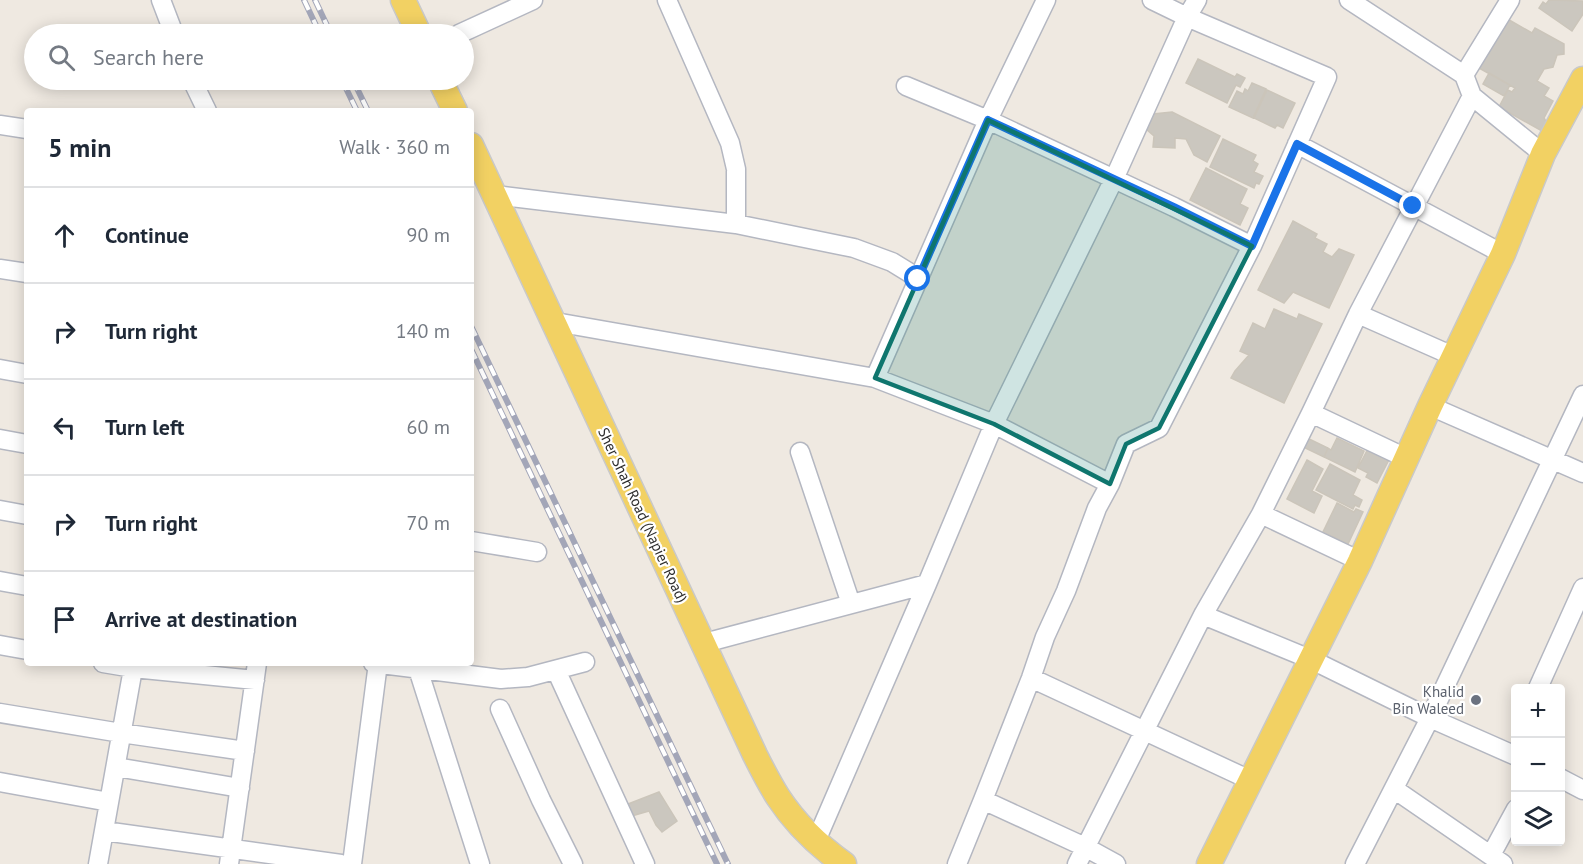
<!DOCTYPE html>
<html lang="en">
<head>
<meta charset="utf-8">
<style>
  body { margin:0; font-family:"PT Sans",sans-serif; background:#f6f6f7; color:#1f2937 }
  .controls { position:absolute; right:18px; bottom:18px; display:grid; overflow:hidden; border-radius:6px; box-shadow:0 3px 15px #0003 }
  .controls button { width:54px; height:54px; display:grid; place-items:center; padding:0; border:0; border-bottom:2px solid #e0e1e3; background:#fff; color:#1f2937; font:30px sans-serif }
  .stop { position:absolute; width:18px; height:18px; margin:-14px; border:4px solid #1a73e8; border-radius:50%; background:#fff }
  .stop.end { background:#1a73e8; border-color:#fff; box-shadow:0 2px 6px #0008 }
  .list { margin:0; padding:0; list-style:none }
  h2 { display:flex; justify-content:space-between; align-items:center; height:78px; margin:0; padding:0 24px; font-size:26px }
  h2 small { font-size:20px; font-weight:400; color:#747a83 }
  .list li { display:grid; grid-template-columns:39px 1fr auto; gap:18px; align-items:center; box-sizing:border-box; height:96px; padding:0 24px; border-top:2px solid #e0e1e3 }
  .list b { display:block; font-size:22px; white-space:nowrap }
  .list em { font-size:20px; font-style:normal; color:#747a83 }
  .icon { flex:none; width:33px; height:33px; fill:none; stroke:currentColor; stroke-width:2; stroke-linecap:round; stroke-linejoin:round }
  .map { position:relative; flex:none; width:1583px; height:864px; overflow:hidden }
  .search { position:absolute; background:#fff; box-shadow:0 3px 15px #0003; left:24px; top:24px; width:450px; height:66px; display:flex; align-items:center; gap:15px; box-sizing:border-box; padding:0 21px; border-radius:33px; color:#747a83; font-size:22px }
  .panel { position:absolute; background:#fff; box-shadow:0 3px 15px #0003; left:24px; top:108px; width:450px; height:558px; border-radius:6px }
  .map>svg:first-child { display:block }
  .building { fill:#cbc7bf; stroke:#cbc5ba; stroke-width:1.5 }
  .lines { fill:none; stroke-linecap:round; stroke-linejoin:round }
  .minor-casing { stroke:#b4b7c1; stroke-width:21 }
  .major-casing { stroke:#c9c9c9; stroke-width:27 }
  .minor { stroke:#fff; stroke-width:18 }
  .major { stroke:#f2d163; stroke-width:24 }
  .rail-casing { stroke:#a3a6b8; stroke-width:6 }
  .rail { stroke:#fff; stroke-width:4; stroke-dasharray:11; stroke-linecap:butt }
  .route { stroke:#1a73e8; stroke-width:8 }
  .marked { fill:#0f766e; fill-opacity:0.2; stroke:#0f766e; stroke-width:4.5; stroke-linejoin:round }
  .worship-dot { fill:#6b7280; stroke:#fff; stroke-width:2 }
  .labels { text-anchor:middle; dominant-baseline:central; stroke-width:4.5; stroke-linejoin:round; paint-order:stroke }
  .street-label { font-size:15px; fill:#2e2e2e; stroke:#fff }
  .worship-label { font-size:15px; fill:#5b616d; stroke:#fff; text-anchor:end }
</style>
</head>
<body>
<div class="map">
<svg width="1583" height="864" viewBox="0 0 1583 864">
  <rect width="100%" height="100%" fill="#efe9e1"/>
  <path class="building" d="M1549,0L1583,1V14L1572,31L1539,8L1543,2L1546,4Z
    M1504,17L1532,33L1535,28L1564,44V54L1557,55L1553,67L1544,69L1537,81L1549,88L1544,96L1553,101L1544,118L1547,123L1542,131L1499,107L1508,90L1512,92L1515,88L1477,67Z
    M1198,59L1235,77L1237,74L1245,78L1240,87L1236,85L1227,103L1186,83Z
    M1489,73L1510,85L1504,96L1483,84Z
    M1252,83L1266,89L1253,118L1229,107L1237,91L1243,94L1245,89L1248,91Z
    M1267,90L1295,103L1283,128L1277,125L1275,128L1254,118Z
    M1172,112L1220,136L1207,162L1194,155L1186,139L1175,138V148L1153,147L1154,136L1146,129L1153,114Z
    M1223,139L1256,155L1253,161L1258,164L1254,172L1263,176L1259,184L1256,183L1254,188L1210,167Z
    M1206,168L1247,189L1240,204L1248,208L1240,225L1190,200Z
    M1293,221L1317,234L1315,238L1327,244L1323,252L1332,257L1339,249L1354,255L1329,308L1293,292L1284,303L1258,290Z
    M1274,309L1297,319L1299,314L1322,324L1284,403L1231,378L1235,371L1249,355L1240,351L1253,323L1265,329Z
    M1305,437L1328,448L1324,457L1301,446Z
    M1337,438L1364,451L1355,472L1324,457L1328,448L1331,450Z
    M1370,445L1392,454L1377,483L1366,477L1368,473L1358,468Z
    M1307,460L1323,469L1312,491L1322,496L1314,513L1287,499Z
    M1330,464L1360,480L1353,495L1362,500L1359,507L1355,505L1353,509L1316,490Z
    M1337,503L1354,512L1356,509L1363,512L1348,544L1323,532Z
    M659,792L677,821L662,832L656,825L649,811L628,817L623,806Z"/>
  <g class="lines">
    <g class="minor-casing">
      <path id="minor" d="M161,0L174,34
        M667,0L730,143L736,169V224
        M1349,0L1464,75L1472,96L1543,154
        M459,34L533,0
        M1464,75L1510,0
        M192,80L207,111
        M906,86L988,120L1174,207L1252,246
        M0,125L27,129
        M1297,144L1503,254
        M503,196L736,224L854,248L892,262L918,278
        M0,269L27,273
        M1358,314L1453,356
        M561,323L875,378L994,424L1110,484
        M0,369L27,374
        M875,378L988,120L1046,0
        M1430,406L1583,473
        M1311,413L1406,458
        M0,439L27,444
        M800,452L851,604
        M0,510L27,515
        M1261,514L1360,561
        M471,541L537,552
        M0,581L27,586
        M1203,615L1310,659L1430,718L1516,756
        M712,641L927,584
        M0,645L27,650
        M103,663L133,668L255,680
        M373,663L501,679L528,677L585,662
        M418,669L480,864
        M556,670L645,864
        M1031,678L1250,780
        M1538,688L1583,588
        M500,709L541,800L573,864
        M0,713L121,733L245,751
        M116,767L240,788
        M1560,778L1583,790
        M0,782L109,802
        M1394,789L1503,864
        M983,800L1085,847L1116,864
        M104,831L341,864
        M819,834L927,584L994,424L1114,179L1187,17L1197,0
        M1491,855L1516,809
        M98,864L134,663
        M229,864L257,663
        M352,864L378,663
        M957,864L983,800L1031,678L1045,637L1066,591L1097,508L1110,484L1126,444L1159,428L1252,246L1327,77L1187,17L1152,0
        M1077,864L1203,615L1261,514L1311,413L1358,314L1472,96
        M1355,864L1430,718L1583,395"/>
    </g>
    <g class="major-casing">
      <path id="major" d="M403,0L419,34
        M440,80L455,111
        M471,145L755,755C762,769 769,783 778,797C795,823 819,846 844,864
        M1209,864L1360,561L1430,406L1503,254L1543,154L1583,79"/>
    </g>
    <use href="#minor" class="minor"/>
    <use href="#major" class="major"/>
    <g class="rail-casing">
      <path id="rail" d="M304,0L320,34
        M315,0L331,34
        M342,80L357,111
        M353,80L368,111
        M471,326L728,864
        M471,349L717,864"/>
    </g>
    <use href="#rail" class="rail"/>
  </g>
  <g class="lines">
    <path class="route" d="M918,279L988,120L1174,207L1252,246L1297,144L1413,206"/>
  </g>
  <path class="marked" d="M988,120L1252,246L1159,428L1126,444L1110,484L994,424L875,378Z"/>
  <circle class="worship-dot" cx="1476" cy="700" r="6"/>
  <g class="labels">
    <g class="street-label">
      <text transform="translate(643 515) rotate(65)">Sher Shah Road (Napier Road)</text>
    </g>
    <g class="worship-label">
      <text x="1464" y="691">Khalid<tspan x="1464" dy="17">Bin Waleed</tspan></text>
    </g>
  </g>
</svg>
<div class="controls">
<button>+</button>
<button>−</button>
<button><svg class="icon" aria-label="layers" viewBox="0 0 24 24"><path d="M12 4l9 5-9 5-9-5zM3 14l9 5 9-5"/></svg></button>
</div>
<div class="stop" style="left:918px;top:279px"></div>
<div class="stop end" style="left:1413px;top:206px"></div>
<div class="search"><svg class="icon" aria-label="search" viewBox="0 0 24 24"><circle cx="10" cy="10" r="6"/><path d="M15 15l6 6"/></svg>Search here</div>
<section class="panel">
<h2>5 min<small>Walk · 360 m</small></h2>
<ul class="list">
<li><svg class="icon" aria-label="ahead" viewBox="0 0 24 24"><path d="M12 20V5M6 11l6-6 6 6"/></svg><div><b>Continue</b></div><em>90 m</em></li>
<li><svg class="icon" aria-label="right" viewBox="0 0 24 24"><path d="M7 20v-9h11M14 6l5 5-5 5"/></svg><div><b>Turn right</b></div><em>140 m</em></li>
<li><svg class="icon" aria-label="left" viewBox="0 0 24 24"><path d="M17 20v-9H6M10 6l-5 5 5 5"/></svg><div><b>Turn left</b></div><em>60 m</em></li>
<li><svg class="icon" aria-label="right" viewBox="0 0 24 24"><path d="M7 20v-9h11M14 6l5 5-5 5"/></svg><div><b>Turn right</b></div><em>70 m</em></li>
<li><svg class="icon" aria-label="arrive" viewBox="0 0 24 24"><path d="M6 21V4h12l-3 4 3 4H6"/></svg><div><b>Arrive at destination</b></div></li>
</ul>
</section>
</div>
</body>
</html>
